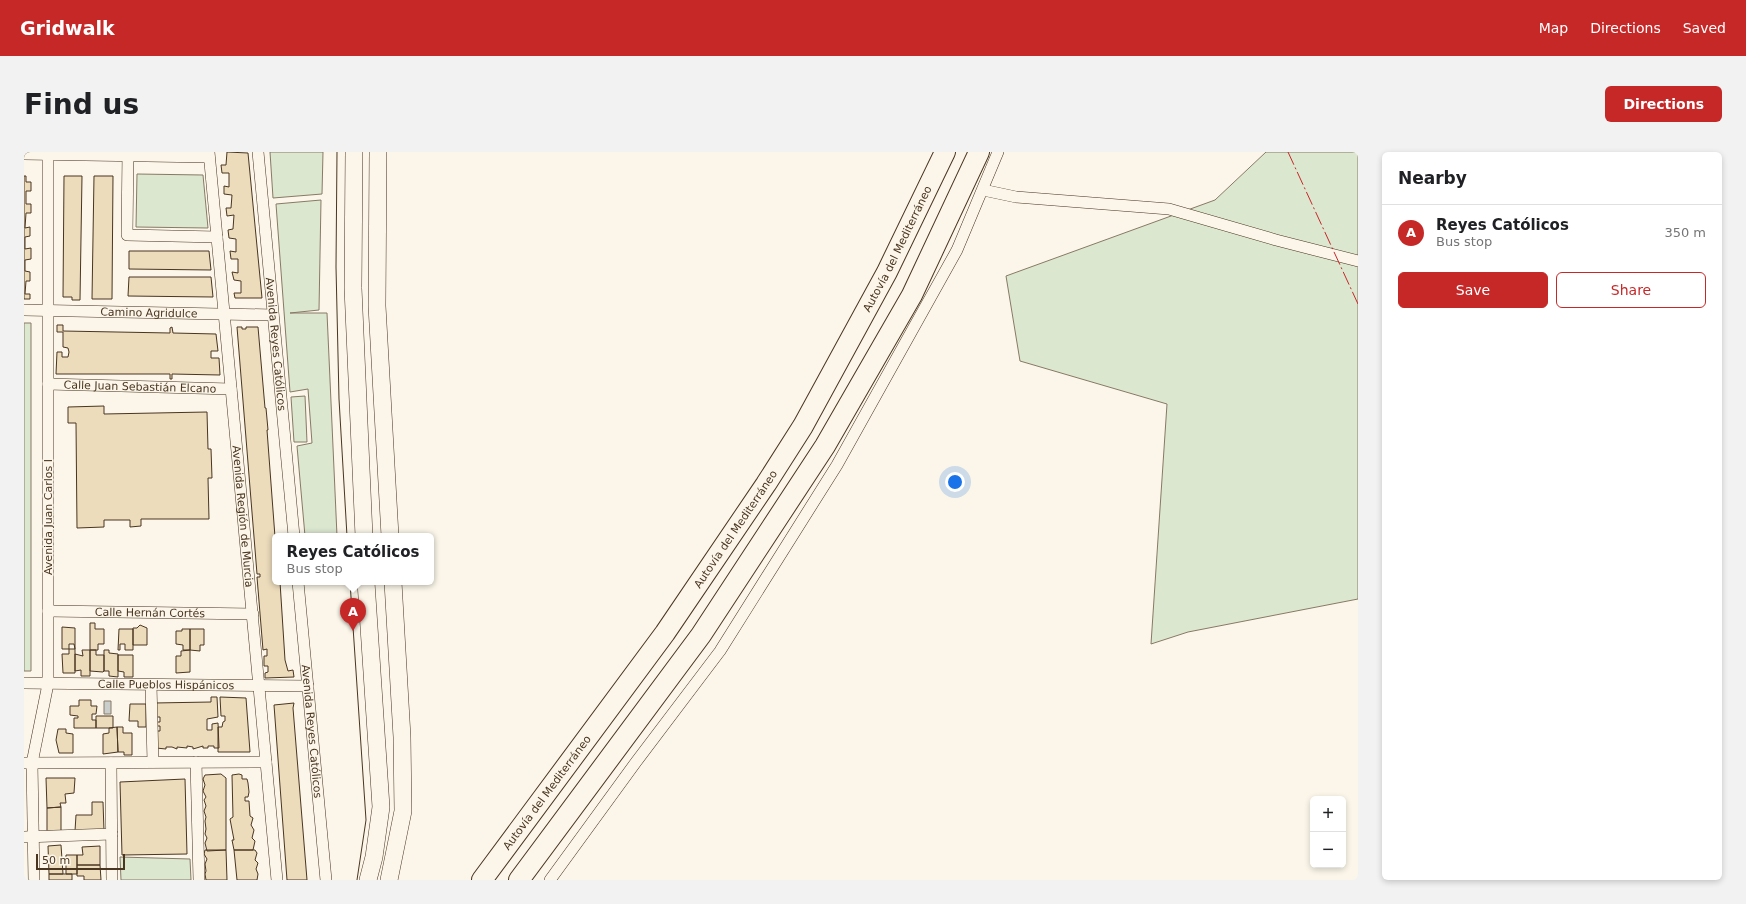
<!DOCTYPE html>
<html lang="en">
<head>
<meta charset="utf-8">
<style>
  body { margin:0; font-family:"DejaVu Sans",sans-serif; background:#f2f2f2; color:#202124 }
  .controls { position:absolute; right:12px; bottom:12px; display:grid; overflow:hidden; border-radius:6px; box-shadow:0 2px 6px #0003 }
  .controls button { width:36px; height:36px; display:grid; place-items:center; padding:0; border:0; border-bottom:1px solid #e0e0e0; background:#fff; color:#202124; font:20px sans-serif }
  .scale { position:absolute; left:12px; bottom:10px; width:89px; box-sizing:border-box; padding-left:4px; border:2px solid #4a3520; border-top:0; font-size:11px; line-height:14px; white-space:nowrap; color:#4a3520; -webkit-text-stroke:3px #fbf6e9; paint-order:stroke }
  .you { position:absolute; left:931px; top:330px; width:14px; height:14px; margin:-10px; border:3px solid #fff; border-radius:50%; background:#1a73e8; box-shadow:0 0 0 6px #1a73e833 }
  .badge { display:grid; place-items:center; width:26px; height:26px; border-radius:50%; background:#c62828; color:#fff; font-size:13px; font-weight:700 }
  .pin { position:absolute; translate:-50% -33px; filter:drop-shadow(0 1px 2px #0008) }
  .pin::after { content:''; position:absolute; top:21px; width:14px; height:12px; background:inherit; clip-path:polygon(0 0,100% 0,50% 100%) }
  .popup { position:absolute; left:248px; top:381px; width:162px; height:52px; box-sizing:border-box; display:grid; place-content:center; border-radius:6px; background:#fff; filter:drop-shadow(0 1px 3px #0005); font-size:13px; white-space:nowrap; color:#757577 }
  .popup b { font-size:15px; color:#202124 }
  .popup::after { content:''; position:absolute; left:50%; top:100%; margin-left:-8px; border:8px solid transparent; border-top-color:#fff }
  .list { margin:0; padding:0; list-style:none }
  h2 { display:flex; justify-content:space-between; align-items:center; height:52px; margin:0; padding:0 16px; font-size:17px }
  h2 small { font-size:13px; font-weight:400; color:#757577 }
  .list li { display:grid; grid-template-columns:26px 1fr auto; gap:12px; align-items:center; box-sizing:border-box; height:56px; padding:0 16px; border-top:1px solid #e0e0e0 }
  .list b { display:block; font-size:15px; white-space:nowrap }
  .list p { margin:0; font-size:13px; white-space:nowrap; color:#757577 }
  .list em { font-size:13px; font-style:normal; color:#757577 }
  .actions { display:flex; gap:8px; padding:12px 16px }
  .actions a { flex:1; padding:9px 0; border:1px solid #c62828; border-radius:6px; text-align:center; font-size:14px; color:#c62828 }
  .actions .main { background:#c62828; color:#fff }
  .map { position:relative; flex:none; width:1334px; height:728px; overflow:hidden; border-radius:6px }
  header { display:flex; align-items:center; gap:24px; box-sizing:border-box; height:56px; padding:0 20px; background:#c62828; color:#fff }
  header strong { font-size:19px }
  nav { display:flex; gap:22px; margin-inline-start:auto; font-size:14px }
  .intro { display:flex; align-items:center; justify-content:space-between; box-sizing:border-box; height:96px; padding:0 24px }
  h1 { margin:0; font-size:28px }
  .button { padding:10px 18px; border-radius:6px; background:#c62828; color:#fff; font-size:14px; font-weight:700 }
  main { display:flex; gap:24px; padding:0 24px }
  aside { flex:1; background:#fff; border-radius:6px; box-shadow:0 2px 6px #0003 }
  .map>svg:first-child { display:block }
  .green { fill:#dce7d0; stroke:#887966 }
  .water { fill:#c9cecd; stroke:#887966 }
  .building { fill:#ecdcbc; stroke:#4a3520 }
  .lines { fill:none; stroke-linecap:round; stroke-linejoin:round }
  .street-casing { stroke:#4a3520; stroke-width:12 }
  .primary-casing { stroke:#4a3520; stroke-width:18 }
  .highway-casing { stroke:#4a3520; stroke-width:22 }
  .street { stroke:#fbf6e9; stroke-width:11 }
  .primary { stroke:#fbf6e9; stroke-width:17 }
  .highway { stroke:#fbf6e9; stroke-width:20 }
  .tram { stroke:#4a3520; stroke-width:1 }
  .power { stroke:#c62828; stroke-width:1; stroke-dasharray:14 3 2 3; stroke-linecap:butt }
  .labels { text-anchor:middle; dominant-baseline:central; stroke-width:3; stroke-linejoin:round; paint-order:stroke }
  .street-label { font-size:11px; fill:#4a3520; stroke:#fbf6e9 }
</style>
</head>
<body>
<header>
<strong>Gridwalk</strong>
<nav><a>Map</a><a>Directions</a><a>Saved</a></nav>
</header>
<div class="intro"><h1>Find us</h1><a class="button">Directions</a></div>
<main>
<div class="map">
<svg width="1334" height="728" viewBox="0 0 1334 728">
  <rect width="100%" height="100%" fill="#fbf6e9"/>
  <path class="green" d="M246,0H299L298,42L249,46Z
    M1242,0H1334V447L1164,480L1127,492L1143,252L996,209L982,124L1191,48Z
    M113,22L179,23L184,76L112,75Z
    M297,48L295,158L266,161H303L313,384H281L273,294L288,291L284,237L266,240L252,52Z
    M0,171H7V519H0Z
    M281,244L283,290H270L267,245Z
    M96,705L166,707L167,728H97Z"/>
  <path class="water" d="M80,549H87V562H80Z"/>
  <path class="building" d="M203,0L224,1L238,146H211L210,141H217V129L210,128L208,120L214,121V107H207L206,99L212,100V87L205,86L204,78L209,77L210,63L203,64L202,56H207L208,43L200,42V34L205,35V21H198L197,13H202Z
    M0,24H2V30H7V39H2V52H7V61H2L1,76L6,75V84L1,85V97L7,96V107L1,108V119L6,120V129H2L1,142H6V147H0Z
    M40,24H58L56,148H48V145H39Z
    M70,24H89L88,147H68Z
    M105,99H185L187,118L105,117Z
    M105,125H187L189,145L104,144Z
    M33,173H39V179L146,181V176L148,175L149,181L192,182L194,199H187V206H195L196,223L148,222V227H146V222H32L33,200H38V205H44L45,200L44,196L39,195V180H33Z
    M213,175H218V177H222V175H234L241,256H242L244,278H243L251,385V430H256L261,508L264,519L269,518L270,525L241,526V521L244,520V514H240V504H243V497L239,498L233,425H236V422H233Z
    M80,254V262L183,260L184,297H187L188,326H184L185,367H117V374L106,375V368H80V375L53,376L52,271H44V255Z
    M66,471H71V477H80V492H74V498H66Z
    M116,473L123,476V493H109V476H113Z
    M38,475L51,476V497L50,492H45V497H38Z
    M95,477H109V498H101V492H96V498H94Z
    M158,477H166V498H159V493L152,492V479H158Z
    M166,477H180V493H176V499L166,498Z
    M45,497H51V521H39L38,502H45Z
    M58,498H66V524H57V518L51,519V502L59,504Z
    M66,498H72V503H80V519L79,520L66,519Z
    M80,498H85V501L94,502V525L85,524V519H80Z
    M166,498V520L152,521V504H157V499Z
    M94,503H109V525H100V520L94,519Z
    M187,545H193L194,565L183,567V578H188V572L194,571L195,596H190V594H184V596H179V594L169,597V595L163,594V596L153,595V597L148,595H142V597L132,596L131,579H136V574H131V570H136V565H131L130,551L187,550Z
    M196,545L222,546L226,600H194V575H198L199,570L201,569V564H197Z
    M55,548H67V554H73L72,562H68V568H72V576H50V566H54V564L46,563V554H55Z
    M270,551L269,556L283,728H263L250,553Z
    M106,552H122V575H114V569H105Z
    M72,564H89V576H72Z
    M93,575H99V581H108V603H100V600H94Z
    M93,575L94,600L79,602V582L85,581V576Z
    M34,577H42V581L49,582V601H35L32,588Z
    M197,622L202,626V698L183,699L181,691L183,686L181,682L182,677L181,669L182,665L180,659L182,654L180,648L182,645L179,639L181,633L179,627L181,623Z
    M215,622L218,623V627H223L224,631L225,640L224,645H221V649H225L226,664L229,666L227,673L230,678L228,686L231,689L229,698H210L208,688H210L206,667L209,665L208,623Z
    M22,626H51L50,641L41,642L42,651H36L37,655L23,656Z
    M161,627L163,702L98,703L96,630Z
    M68,650H79L80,679H51L52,663H68Z
    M37,655V679H23V656Z
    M37,693L39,722H25L24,694Z
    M76,694V713H53V703H59L58,695Z
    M181,698H202L203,728H182L181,722L182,719L181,712L183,707L180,702Z
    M210,698H231L233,701L231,708L234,711L232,717L234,722L233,728H213Z
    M42,703H53V722H42Z
    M53,713H76L77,728H60V724H53Z
    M25,722H48V728H25Z"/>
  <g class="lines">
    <g class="street-casing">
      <g id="street">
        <path d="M104,0L103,83L193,85"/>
        <path id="s1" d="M185,0L253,728"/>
        <path id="s2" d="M234,0L270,384"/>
        <path d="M0,2L185,5"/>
        <path d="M959,38L992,45L1145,57L1252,88L1334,109"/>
        <path id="s3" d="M0,158L249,163"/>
        <path id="s4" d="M24,232L207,237"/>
        <path id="s5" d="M274,430L302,728"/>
        <path id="s6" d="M24,459L229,462"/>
        <path id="s7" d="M0,531L284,534"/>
        <path d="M127,533L129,610"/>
        <path d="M172,610L175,728"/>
        <path d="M0,611L242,610"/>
        <path d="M87,611L88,728"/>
        <path d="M0,685L88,682"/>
        <path d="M10,728L8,611L24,532V0"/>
        <path d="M526,728L612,610L696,499L813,313L933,98L974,0"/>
      </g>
    </g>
    <g class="primary-casing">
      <path id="primary" d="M330,0L329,136L340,384
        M354,0L353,154L366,384
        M342,430L357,655L350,705L344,728
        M365,728L379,659L378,585L369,430"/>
    </g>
    <g class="highway-casing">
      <g id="highway">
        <path id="s8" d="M458,728L641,481L742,332L779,274L863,120L921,0"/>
        <path d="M495,728L677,483L801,294L888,143L955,0"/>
      </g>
    </g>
    <use href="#street" class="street"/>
    <use href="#primary" class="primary"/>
    <use href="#highway" class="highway"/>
    <path class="tram" d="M313,0L312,115L315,247L323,384
      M326,430L342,668L333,728"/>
    <path class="power" d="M1264,0L1334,152"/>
  </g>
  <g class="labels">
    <g class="street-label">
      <text stroke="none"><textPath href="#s8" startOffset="757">Autovía del Mediterráneo</textPath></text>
      <text stroke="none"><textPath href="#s3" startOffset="125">Camino Agridulce</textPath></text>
      <text stroke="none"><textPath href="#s2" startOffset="193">Avenida Reyes Católicos</textPath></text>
      <text stroke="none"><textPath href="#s4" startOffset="92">Calle Juan Sebastián Elcano</textPath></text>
      <text stroke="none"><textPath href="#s1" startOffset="366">Avenida Región de Murcia</textPath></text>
      <text transform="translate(24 365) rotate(-90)">Avenida Juan Carlos I</text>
      <text stroke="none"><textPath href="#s8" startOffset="433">Autovía del Mediterráneo</textPath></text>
      <text stroke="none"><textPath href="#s6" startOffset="102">Calle Hernán Cortés</textPath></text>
      <text stroke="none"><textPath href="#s7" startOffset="142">Calle Pueblos Hispánicos</textPath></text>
      <text stroke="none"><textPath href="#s5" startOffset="150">Avenida Reyes Católicos</textPath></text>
      <text stroke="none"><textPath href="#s8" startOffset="109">Autovía del Mediterráneo</textPath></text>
    </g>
  </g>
</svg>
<div class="controls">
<button>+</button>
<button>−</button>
</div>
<div class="scale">50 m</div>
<div class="you"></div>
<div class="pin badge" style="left:329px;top:479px">A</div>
<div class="popup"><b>Reyes Católicos</b>Bus stop</div>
</div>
<aside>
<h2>Nearby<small></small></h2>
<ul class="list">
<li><span class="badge">A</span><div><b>Reyes Católicos</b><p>Bus stop</p></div><em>350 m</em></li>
</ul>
<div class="actions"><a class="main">Save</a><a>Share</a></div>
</aside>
</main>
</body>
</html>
